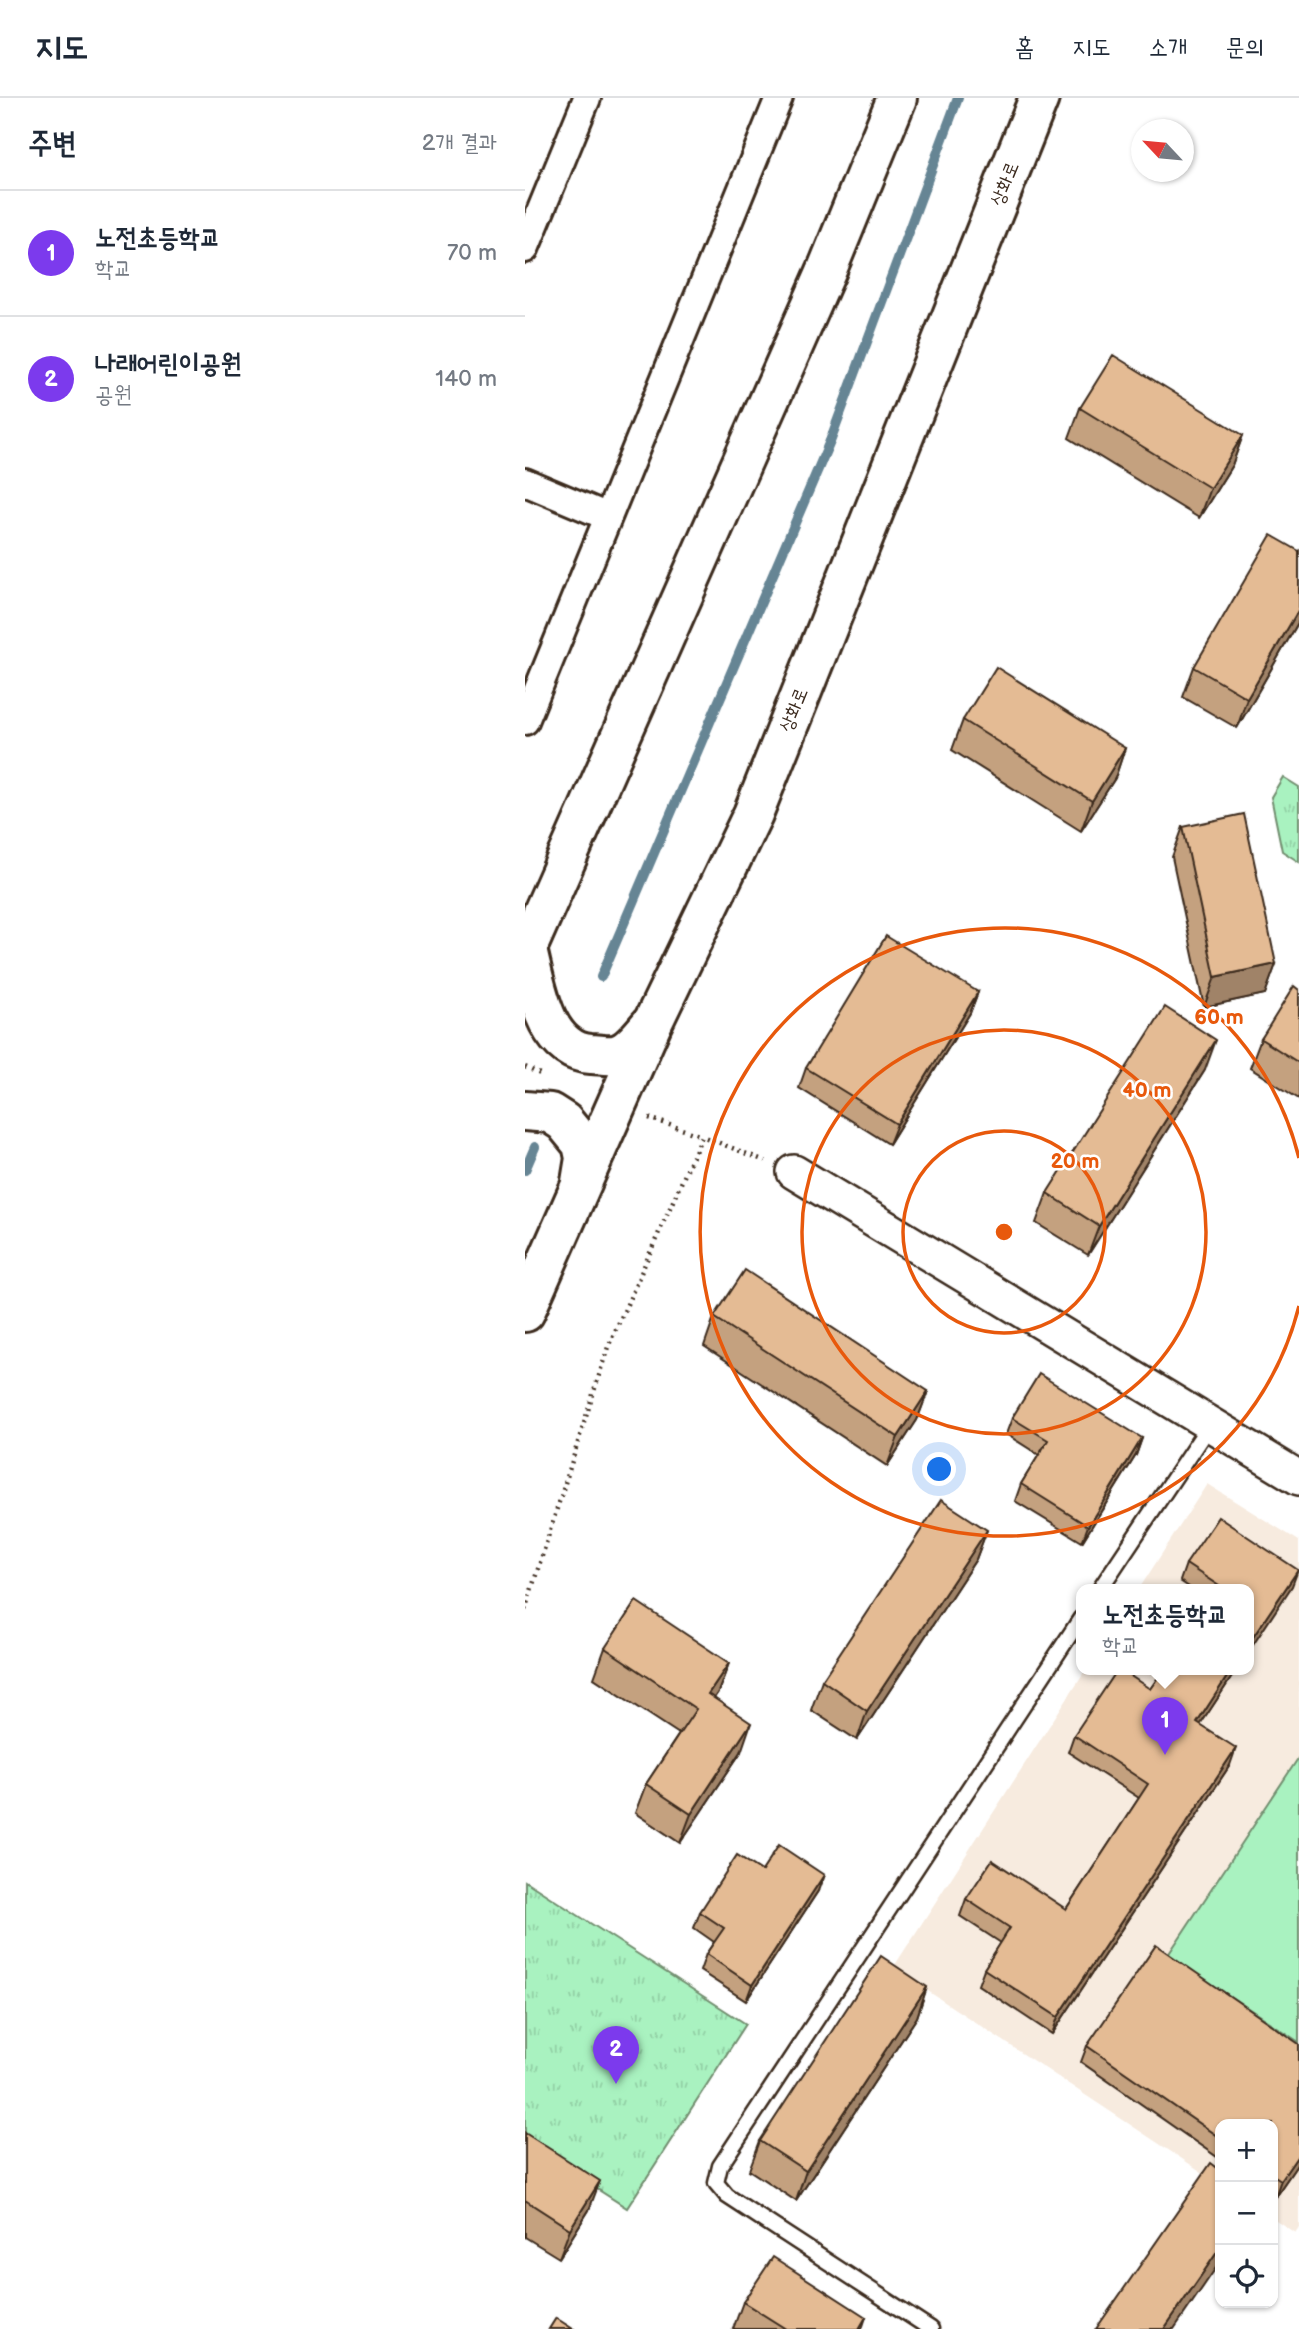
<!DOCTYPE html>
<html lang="ko">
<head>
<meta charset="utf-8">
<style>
  body { margin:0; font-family:"Balsamiq Sans","Poor Story",sans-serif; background:#f2f2f3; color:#1f2937 }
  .controls { position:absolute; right:21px; bottom:21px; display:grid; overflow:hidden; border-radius:14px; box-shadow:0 2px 5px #0004 }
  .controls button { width:63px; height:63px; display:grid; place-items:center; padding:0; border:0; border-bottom:2px solid #e0e1e3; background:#fff; color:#1f2937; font:35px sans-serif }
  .compass { position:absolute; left:606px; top:21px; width:63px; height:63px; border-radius:50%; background:#fff; box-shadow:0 2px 5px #0004; rotate:296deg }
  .you { position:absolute; left:415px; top:1372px; width:24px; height:24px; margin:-18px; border:5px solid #fff; border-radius:50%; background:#1a73e8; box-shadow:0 0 0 10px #1a73e833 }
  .badge { display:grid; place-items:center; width:46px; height:46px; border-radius:50%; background:#7c3aed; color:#fff; font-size:23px; font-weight:700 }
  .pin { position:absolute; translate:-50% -58px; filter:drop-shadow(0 2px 4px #0008) }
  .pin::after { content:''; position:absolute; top:37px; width:24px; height:21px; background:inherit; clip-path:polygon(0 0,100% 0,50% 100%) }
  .popup { position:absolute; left:551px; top:1486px; width:178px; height:91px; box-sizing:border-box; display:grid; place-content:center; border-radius:14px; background:#fff; filter:drop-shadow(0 2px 5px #0005); font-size:23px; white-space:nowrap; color:#747a83 }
  .popup b { font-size:26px; color:#1f2937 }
  .popup::after { content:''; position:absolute; left:50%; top:100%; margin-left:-14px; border:14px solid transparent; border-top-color:#fff }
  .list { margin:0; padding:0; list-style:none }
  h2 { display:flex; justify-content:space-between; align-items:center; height:91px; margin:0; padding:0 28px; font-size:30px }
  h2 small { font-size:23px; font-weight:400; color:#747a83 }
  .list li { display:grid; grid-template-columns:46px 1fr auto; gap:21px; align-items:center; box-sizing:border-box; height:126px; padding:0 28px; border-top:2px solid #e0e1e3 }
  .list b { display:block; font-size:26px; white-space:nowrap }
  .list p { margin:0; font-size:23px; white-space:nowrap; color:#747a83 }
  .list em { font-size:23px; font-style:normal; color:#747a83 }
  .icon { flex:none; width:38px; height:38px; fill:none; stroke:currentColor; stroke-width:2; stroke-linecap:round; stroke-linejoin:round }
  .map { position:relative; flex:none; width:774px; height:2231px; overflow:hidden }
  header { display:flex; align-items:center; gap:42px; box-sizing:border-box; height:98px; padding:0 35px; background:#fff; border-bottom:2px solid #e0e1e3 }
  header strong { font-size:33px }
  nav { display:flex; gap:38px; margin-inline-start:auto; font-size:24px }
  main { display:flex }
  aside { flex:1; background:#fff }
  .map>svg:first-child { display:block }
  .built { fill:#f7ebdf }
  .park { fill:url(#park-tufts); stroke:#728e6f; stroke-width:2 }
  .pitch { fill:#a9f2c0; stroke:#728e6f; stroke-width:2 }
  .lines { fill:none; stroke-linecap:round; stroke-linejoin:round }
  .stream { stroke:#668594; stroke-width:10 }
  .service-casing { stroke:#3b2a1e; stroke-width:19 }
  .minor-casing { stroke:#3b2a1e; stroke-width:32 }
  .tertiary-casing { stroke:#3b2a1e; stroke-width:38 }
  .secondary-casing { stroke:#3b2a1e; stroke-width:44 }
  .path { stroke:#3b2a1e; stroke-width:4.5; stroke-dasharray:2 5; stroke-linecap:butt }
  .service { stroke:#fff; stroke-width:14 }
  .minor { stroke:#fff; stroke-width:26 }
  .tertiary { stroke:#fff; stroke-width:33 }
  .secondary { stroke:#fff; stroke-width:38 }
  .wall { fill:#c4a17f; stroke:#3b2a1e; stroke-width:2 }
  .shaded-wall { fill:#a08368; stroke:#3b2a1e; stroke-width:2 }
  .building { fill:#e4bb94; stroke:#3b2a1e; stroke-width:2 }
  .ring { fill:none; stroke:#e8590c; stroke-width:3.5 }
  .labels { text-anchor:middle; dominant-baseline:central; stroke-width:5; stroke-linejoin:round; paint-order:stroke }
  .street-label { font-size:19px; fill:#3b2a1e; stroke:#fff }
  .centre { fill:#e8590c; stroke:#fff; stroke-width:3.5 }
  .ring-label { font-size:21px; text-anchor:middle; font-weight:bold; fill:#e8590c; stroke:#fff; stroke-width:5; stroke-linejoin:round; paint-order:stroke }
</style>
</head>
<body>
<header>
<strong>지도</strong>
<nav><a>홈</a><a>지도</a><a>소개</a><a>문의</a></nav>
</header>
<main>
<aside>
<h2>주변<small>2개 결과</small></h2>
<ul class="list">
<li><span class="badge">1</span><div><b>노전초등학교</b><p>학교</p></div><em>70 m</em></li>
<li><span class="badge">2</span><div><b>나래어린이공원</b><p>공원</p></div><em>140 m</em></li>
</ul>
</aside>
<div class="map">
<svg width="774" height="2231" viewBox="0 0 774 2231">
  <defs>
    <pattern id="park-tufts" width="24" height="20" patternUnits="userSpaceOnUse" patternTransform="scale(1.75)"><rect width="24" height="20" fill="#a9f2c0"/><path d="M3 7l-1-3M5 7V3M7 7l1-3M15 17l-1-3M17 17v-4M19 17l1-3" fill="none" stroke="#92d0a5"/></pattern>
  </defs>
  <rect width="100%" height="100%" fill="#fff"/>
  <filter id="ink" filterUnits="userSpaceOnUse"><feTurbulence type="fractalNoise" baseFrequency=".0143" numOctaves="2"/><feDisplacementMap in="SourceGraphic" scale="14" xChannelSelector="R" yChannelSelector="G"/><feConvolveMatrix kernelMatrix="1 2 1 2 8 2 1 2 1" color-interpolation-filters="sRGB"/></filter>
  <g filter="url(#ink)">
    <path class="built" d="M682,1386L774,1443V2129L770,2135L748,2120V2026H695V2086L368,1870L561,1571H724V1491H614Z"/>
    <path class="park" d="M758,679L774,689V764L757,753L746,699Z
      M0,1783L221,1926L102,2110L0,2045Z"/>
    <path class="pitch" d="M774,1659V1944L643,1857Z"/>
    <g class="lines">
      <path class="stream" d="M76,879L305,343L433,0
        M0,1072L10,1049"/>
      <g class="service-casing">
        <path id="service" d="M575,1491L685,1326
          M406,2231L202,2098L191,2085L195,2068L556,1520"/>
      </g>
      <g class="minor-casing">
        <path id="minor" d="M0,151L62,0
          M0,384L83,419
          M0,623L254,0"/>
      </g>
      <g class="tertiary-casing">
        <path id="tertiary" d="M269,1074L774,1380"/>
      </g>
      <g class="secondary-casing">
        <path id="secondary" d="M2,851C11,887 19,953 66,956C73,956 82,958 89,957C104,955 116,937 126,926
          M0,855L301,174L372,0
          M0,1013L25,1015L39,1024L57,1046L60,1060L56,1084
          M0,1214L127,926L228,716L514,0"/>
      </g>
      <path class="path" d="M0,969L15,976
        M124,1020L177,1038
        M0,1512L83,1249L177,1038L240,1063"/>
      <use href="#service" class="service"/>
      <use href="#minor" class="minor"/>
      <use href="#tertiary" class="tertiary"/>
      <use href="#secondary" class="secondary"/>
    </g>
    <path class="wall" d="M555,310L718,337L707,367L674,420L544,340Z
      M774,453V523L712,630L658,599L669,569Z
      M438,622L600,650L590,680L556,733L427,652Z
      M658,729L751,866L740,896L679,909L647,759Z
      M774,892V1001L725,970L736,941Z
      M453,894L445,915L364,1046L274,990L281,970Z
      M680,972L563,1157L511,1125L522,1095Z
      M189,1219L403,1293L392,1322L362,1368L179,1248Z
      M487,1320L617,1340L611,1357L557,1444L490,1403L496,1386L514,1357L481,1336Z
      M462,1432L451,1461L332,1642L286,1612L297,1582Z
      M661,1466L767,1488L724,1491H667L655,1483Z
      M80,1550L204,1565L193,1594L189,1600L216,1654L155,1745L110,1715L121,1686L154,1636L69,1580Z
      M639,1571H712L675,1627L705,1667L527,1936L453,1887L459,1871L476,1845L435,1818L441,1801L541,1811L614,1700L543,1654L549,1637L625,1591Z
      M237,1773L293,1793L221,1903L175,1873L181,1856L189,1844L169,1830L175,1814Z
      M402,1889L392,1919L271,2103L224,2072L235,2043Z
      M774,1946V2064L750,2099L748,2097V2026H695V2061L556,1964L562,1948Z
      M0,2035L64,2112L34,2160L0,2139Z
      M218,2204L341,2219L337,2231H208Z"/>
    <path class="shaded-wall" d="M718,337L707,367L674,420L685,390Z
      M774,511V523L712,630L722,600Z
      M600,650L590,680L556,733L567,703Z
      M751,866L740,896L679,909L690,879Z
      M453,894L445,915L364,1046L372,1026Z
      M691,942L680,972L563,1157L574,1128Z
      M403,1293L392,1322L362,1368L373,1339Z
      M617,1340L611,1357L557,1444L563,1428Z
      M462,1432L451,1461L332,1642L342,1613Z
      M773,1472L767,1488L724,1553V1545Z
      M204,1565L193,1594L172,1626L183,1596Z
      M707,1571H712L666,1641L672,1625Z
      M226,1625L216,1654L155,1745L166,1716Z
      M711,1650L705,1667L527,1936L533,1919Z
      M299,1777L293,1793L221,1903L227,1887Z
      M402,1889L392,1919L271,2103L281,2073Z
      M774,2056V2064L750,2099L756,2082Z
      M75,2083L64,2112L34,2160L45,2131Z
      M695,2150V2164L649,2231H639Z"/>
    <path class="building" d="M588,257L718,337L685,390L555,310Z
      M746,437L774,453V511L722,600L669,569Z
      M471,569L600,650L567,703L438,622Z
      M719,716L751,866L690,879L658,729Z
      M361,838L453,894L372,1026L281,970Z
      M769,888L774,892V965L736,941Z
      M640,909L691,942L574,1128L522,1095Z
      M220,1172L403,1293L373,1339L189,1219Z
      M514,1276L617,1340L563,1428L496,1386L523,1342L487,1320Z
      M416,1402L462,1432L342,1613L297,1582Z
      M693,1419L773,1472L724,1545V1491H692L694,1488L661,1466Z
      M111,1503L204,1565L183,1596L226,1625L166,1716L121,1686L171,1611L80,1550Z
      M593,1571H595L625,1591L639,1571H707L672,1625L711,1650L533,1919L459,1871L485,1830L441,1801L467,1762L541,1811L623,1686L549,1637Z
      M254,1747L299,1777L227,1887L181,1856L199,1830L175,1814L212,1757L237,1773Z
      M631,1847L774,1946V2056L756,2082L748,2077V2026H695V2040L562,1948Z
      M356,1858L402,1889L281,2073L235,2043Z
      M0,2035L75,2083L45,2131L0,2102Z
      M686,2065L695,2072V2150L639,2231H571Z
      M248,2159L341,2219L334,2231H261L218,2204Z
      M31,2220L48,2231H24Z"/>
  </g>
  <g class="ring">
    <circle cx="479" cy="1134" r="101"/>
    <circle cx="479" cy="1134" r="202"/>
    <path d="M774 1208A304 304 0 1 1 774 1060"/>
  </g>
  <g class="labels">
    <g class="street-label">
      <text transform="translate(480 86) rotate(-68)">상화로</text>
      <text transform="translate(269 612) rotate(-68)">상화로</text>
    </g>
  </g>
  <circle cx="479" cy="1134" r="10" class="centre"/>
  <g class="ring-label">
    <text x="694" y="926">60 m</text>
    <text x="622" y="999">40 m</text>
    <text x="550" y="1070">20 m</text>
  </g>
</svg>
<div class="controls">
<button>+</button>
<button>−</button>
<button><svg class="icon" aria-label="locate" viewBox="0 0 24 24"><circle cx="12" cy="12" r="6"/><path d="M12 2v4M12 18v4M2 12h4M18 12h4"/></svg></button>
</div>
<svg class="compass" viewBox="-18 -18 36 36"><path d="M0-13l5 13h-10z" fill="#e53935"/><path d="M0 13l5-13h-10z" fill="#747a83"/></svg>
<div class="you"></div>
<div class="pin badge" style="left:640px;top:1657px">1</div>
<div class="popup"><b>노전초등학교</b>학교</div>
<div class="pin badge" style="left:91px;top:1986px">2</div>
</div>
</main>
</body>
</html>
